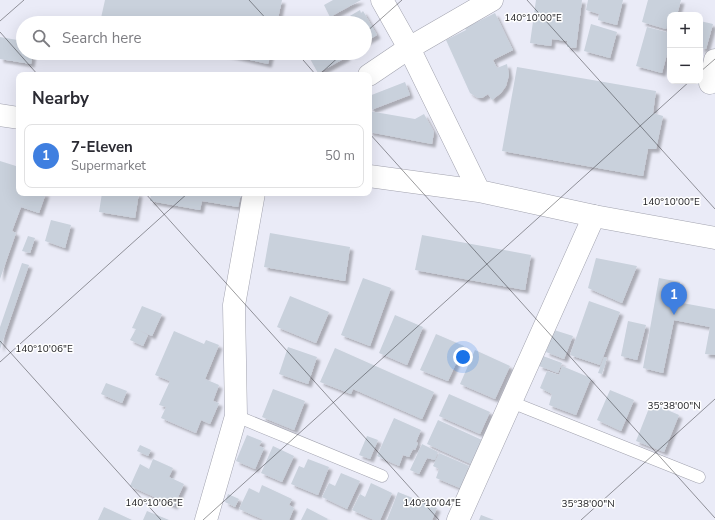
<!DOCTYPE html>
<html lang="en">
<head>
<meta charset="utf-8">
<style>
  body { margin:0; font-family:"Nunito Sans",sans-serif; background:#f7f7f7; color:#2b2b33 }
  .controls { position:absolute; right:12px; top:12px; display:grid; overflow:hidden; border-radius:8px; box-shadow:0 4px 16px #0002 }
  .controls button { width:36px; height:36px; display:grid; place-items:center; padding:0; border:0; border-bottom:1px solid #e1e1e2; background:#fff; color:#2b2b33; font:20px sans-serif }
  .you { position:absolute; left:463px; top:357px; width:14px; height:14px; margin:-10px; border:3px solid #fff; border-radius:50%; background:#1a73e8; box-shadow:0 0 0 6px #1a73e833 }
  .badge { display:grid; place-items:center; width:26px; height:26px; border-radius:50%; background:#468729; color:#fff; font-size:13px; font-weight:700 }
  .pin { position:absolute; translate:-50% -33px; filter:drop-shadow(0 1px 2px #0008) }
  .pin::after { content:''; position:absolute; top:21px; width:14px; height:12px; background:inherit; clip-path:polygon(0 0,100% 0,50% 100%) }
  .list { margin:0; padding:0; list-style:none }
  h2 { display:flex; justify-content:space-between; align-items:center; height:52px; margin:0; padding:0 16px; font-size:17px }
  h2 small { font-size:13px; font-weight:400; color:#7c7c81 }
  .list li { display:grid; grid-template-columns:26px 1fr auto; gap:12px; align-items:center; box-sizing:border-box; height:64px; margin:0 8px 8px; padding:0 8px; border:1px solid #e1e1e2; border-radius:8px }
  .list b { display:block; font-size:15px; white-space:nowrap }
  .list p { margin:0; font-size:13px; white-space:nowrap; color:#7c7c81 }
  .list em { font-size:13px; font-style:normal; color:#7c7c81 }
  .icon { flex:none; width:22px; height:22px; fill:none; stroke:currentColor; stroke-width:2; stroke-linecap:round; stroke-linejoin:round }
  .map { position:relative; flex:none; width:715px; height:520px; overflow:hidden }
  .search { position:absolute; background:#fff; box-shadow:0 4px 16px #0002; left:16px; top:16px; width:356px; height:44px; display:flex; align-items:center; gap:10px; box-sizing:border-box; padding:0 14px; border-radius:22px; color:#7c7c81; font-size:15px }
  .panel { position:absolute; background:#fff; box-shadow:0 4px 16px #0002; left:16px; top:72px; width:356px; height:124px; border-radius:8px }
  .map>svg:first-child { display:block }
  .building { fill:#c9d1dc; filter:url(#shadow) }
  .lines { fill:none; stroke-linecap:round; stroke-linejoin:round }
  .lane-casing { stroke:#a2a3af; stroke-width:13 }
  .street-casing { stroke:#a2a3af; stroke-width:23 }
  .secondary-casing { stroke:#a2a3af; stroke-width:23 }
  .lane { stroke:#fff; stroke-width:12 }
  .street { stroke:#fff; stroke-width:22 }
  .secondary { stroke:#fff; stroke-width:22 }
  .ticks { fill:none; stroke:#222226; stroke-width:1; stroke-opacity:0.45 }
  .ticks-label { font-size:10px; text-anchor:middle; fill:#222226; stroke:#fff; stroke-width:3; stroke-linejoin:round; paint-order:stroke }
</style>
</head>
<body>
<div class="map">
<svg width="715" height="520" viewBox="0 0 715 520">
  <defs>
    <filter id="shadow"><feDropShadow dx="3.5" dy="3.5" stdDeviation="1" flood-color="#0004"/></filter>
  </defs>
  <rect width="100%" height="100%" fill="#eaebf7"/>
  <path class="building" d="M105,0H282L277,23H126L101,18Z
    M333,0H361L330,17L324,5Z
    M536,0H582L576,48L567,47V41L552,39L551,46L530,43Z
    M588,0H623L617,25L598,20L599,14L586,10Z
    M648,0H681L677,15L670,14L666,29L642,22Z
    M360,10L361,13L363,11L377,35L365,42V23H338Z
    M495,13L513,50L493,60L497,68L507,64L509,75L506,86L501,93L492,100L488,94L482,98H478L470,93L446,40L466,30L465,28Z
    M700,21L713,24L706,49L702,48L701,54Z
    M591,24L617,32L610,58L584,51Z
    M647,27L670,33V43L662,73L636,66Z
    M0,37L23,41V53H33L31,64L0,59Z
    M219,53H271L268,64Z
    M317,53H345L347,57L318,73L309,57Z
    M517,67L656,91L653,113L663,116L656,149H648L643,176L502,151Z
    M405,82L410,95L371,110L369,106V96Z
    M369,111L415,119L424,114L434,132L432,144L369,132Z
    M0,161L19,167V193H46L39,213L21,207L12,231L16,233L0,279Z
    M102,193H139L135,218L99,212Z
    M151,193H241L238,207L202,201L200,210L150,201Z
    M51,220L71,225L65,248L45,241Z
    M270,233L350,247L345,281L264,267Z
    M422,235L531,255L525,290L415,270Z
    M28,236L35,238L30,253L22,251Z
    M596,258L637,266L622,303L588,288Z
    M22,263L29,265L0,349V327Z
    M363,278L391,288L370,346L341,335Z
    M659,278L680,282L677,302L715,309V355L705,354L710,327L674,320L663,373L643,368Z
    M290,296L329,312L316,343L277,327Z
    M589,301L620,312L600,365L570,355Z
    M142,306L162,314L152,336L138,330L148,335L143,346L130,340L136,329L132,328Z
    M395,315L423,327L407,365L379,353Z
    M628,321L646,325L637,360L621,356Z
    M554,330L573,336L564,359L546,352Z
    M174,331L204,344L206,340L219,345L205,379L219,385L213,401L219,403L210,424L201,420L196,433L161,418L166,407L159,405L170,381L155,375Z
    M436,334L464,346L448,381L420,370Z
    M288,347L317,357L308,384L279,374Z
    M335,348L434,392L422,419L353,389L351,394L320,382Z
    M475,350L510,366L495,399L460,384Z
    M543,356L562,363L558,373L539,366Z
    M604,357L607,358L602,374L598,373Z
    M562,366L591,378L576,415L549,405L552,394L540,388L547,371L559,375Z
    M106,383L127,391L122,403L101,394Z
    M273,389L305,401L294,430L262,417Z
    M610,390L634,400L621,431L597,420Z
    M449,394L490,412L480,434L439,416Z
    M651,403L679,415L664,452L636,441Z
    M394,418L421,430L416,442L418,443L415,450L413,449L409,457L403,455L399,466L377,456Z
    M438,420L482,440L471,464L427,444Z
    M247,435L262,441L259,446L264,448L255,469L236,461Z
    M367,436L378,440L370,459L359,455Z
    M422,444L438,452L435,460L427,458L419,474L410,470Z
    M140,445L151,450L148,456L137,451Z
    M273,446L294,456L282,482L261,473Z
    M439,453L469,466L460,488L436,478L439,469L433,466Z
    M153,459L173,468L169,477L184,484L174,506L130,486L140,464L149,469Z
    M308,459L329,467L318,495L291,484L299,466L304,468Z
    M341,473L360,481L347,509L322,497L329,483L335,486Z
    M371,483L392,493L380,520H374L352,510L360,494L365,497Z
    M262,485L292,499L289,505L294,508L289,520H264L239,509L249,488L259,493Z
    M398,492L437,508L432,520H387Z
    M228,494L239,499L235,507L225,502Z
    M104,507L132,520H98Z
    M307,508L328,519L327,520H301Z
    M147,511L169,520H143Z
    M481,515L494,520H479Z"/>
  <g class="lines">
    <g class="lane-casing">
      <path id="lane" d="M511,402L699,477
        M236,416L382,476"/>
    </g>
    <g class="street-casing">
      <path id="street" d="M369,75L409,48L492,0
        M710,83L715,60
        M206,520L236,416L234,305L254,193
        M458,520L594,216"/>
    </g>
    <g class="secondary-casing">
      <path id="secondary" d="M382,0L409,48L479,191
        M0,115L19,118
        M369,176L479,191L594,216L715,238"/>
    </g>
    <use href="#lane" class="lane"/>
    <use href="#street" class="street"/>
    <use href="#secondary" class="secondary"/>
  </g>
  <path class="ticks" d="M249,0L270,23M527,0L715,209M0,21L24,0M0,32L38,75M365,33L402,0M297,53L316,75M700,72L715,59M319,75L343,53M369,133L715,518M145,193L439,520M0,341L161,520M0,362L188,193M203,520L690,81M581,520L715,399"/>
  <g class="ticks-label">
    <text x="533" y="21">140°10'00"E</text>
    <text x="671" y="205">140°10'00"E</text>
    <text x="44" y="352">140°10'06"E</text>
    <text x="674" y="409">35°38'00"N</text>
    <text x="154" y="506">140°10'06"E</text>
    <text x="432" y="506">140°10'04"E</text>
    <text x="588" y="507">35°38'00"N</text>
  </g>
</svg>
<div class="controls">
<button>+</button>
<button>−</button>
</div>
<div class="you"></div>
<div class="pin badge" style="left:674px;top:315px;background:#3f7fe0">1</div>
<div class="search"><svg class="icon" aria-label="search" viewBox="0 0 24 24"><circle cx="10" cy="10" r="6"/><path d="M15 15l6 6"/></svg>Search here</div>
<section class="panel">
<h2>Nearby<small></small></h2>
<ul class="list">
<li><span class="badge" style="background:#3f7fe0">1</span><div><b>7-Eleven</b><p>Supermarket</p></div><em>50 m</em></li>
</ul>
</section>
</div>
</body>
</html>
